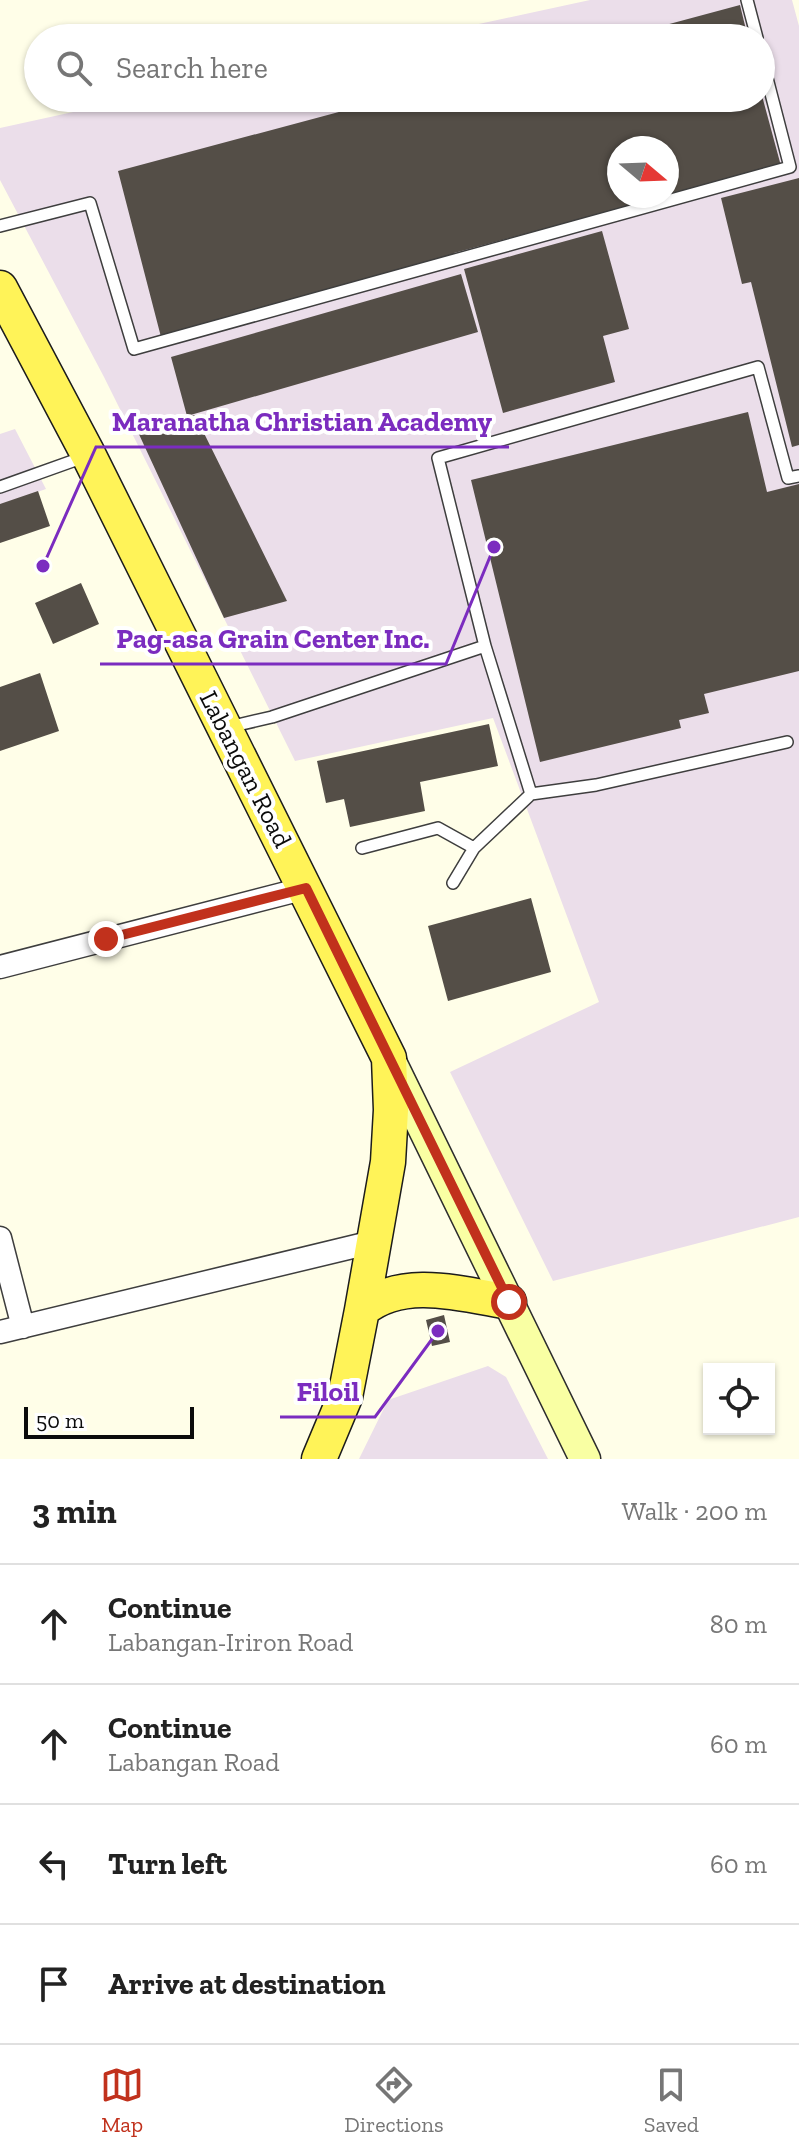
<!DOCTYPE html>
<html lang="en">
<head>
<meta charset="utf-8">
<style>
  body { margin:0; font-family:"Zilla Slab",serif; background:#f6f6f6; color:#222 }
  .controls { position:absolute; right:24px; bottom:24px; display:grid; overflow:hidden; border-radius:0px; box-shadow:0 2px 6px #0004 }
  .controls button { width:72px; height:72px; display:grid; place-items:center; padding:0; border:0; border-bottom:2px solid #e0e0e0; background:#fff; color:#222; font:40px sans-serif }
  .compass { position:absolute; left:607px; top:136px; width:72px; height:72px; border-radius:50%; background:#fff; box-shadow:0 2px 6px #0004; rotate:109deg }
  .scale { position:absolute; left:24px; bottom:20px; width:170px; box-sizing:border-box; padding-left:8px; border:4px solid #0b0b0b; border-top:0; font-size:22px; line-height:28px; white-space:nowrap; color:#0b0b0b; -webkit-text-stroke:6px #fff; paint-order:stroke }
  .stop { position:absolute; width:24px; height:24px; margin:-18px; border:6px solid #c1311c; border-radius:50%; background:#fff }
  .stop.end { background:#c1311c; border-color:#fff; box-shadow:0 2px 8px #0008 }
  .list { margin:0; padding:0; list-style:none }
  h2 { display:flex; justify-content:space-between; align-items:center; height:104px; margin:0; padding:0 32px; font-size:34px }
  h2 small { font-size:26px; font-weight:400; color:#767676 }
  .list li { display:grid; grid-template-columns:52px 1fr auto; gap:24px; align-items:center; box-sizing:border-box; height:120px; padding:0 32px; border-top:2px solid #e0e0e0 }
  .list b { display:block; font-size:30px; white-space:nowrap }
  .list p { margin:0; font-size:26px; white-space:nowrap; color:#767676 }
  .list em { font-size:26px; font-style:normal; color:#767676 }
  .icon { flex:none; width:44px; height:44px; fill:none; stroke:currentColor; stroke-width:2; stroke-linecap:round; stroke-linejoin:round }
  .map { position:relative; flex:none; width:799px; height:1459px; overflow:hidden }
  .search { position:absolute; background:#fff; box-shadow:0 2px 6px #0004; left:24px; right:24px; top:24px; height:88px; display:flex; align-items:center; gap:20px; box-sizing:border-box; padding:0 28px; border-radius:44px; color:#767676; font-size:30px }
  .sheet { height:584px; background:#fff }
  nav { display:flex; justify-content:space-around; align-items:center; box-sizing:border-box; height:112px; border-top:2px solid #e0e0e0; background:#fff; font-size:22px; color:#767676 }
  nav a { display:grid; justify-items:center; gap:4px }
  nav .on { color:#c1311c }
  .map>svg:first-child { display:block }
  .industrial { fill:#ebdeea; fill-rule:evenodd }
  .building { fill:#544e47 }
  .lines { fill:none; stroke-linecap:round; stroke-linejoin:round }
  .lane-casing { stroke:#3e3e3e; stroke-width:14 }
  .street-casing { stroke:#3e3e3e; stroke-width:25 }
  .secondary-casing { stroke:#2d2d2d; stroke-width:33 }
  .primary-casing { stroke:#1c1c1c; stroke-width:37 }
  .lane { stroke:#fff; stroke-width:11 }
  .street { stroke:#fff; stroke-width:22 }
  .secondary { stroke:#f9ffa3; stroke-width:30 }
  .primary { stroke:#fff358; stroke-width:34 }
  .route { stroke:#c1311c; stroke-width:10 }
  .labels { text-anchor:middle; dominant-baseline:central; stroke-width:8; stroke-linejoin:round; paint-order:stroke }
  .street-label { font-size:26px; fill:#0b0b0b; stroke:#fff }
  .leader { fill:none; stroke:#7b2cbf; stroke-width:3 }
  .callout-dot { fill:#7b2cbf; stroke:#fff; stroke-width:3 }
  .callout-label { font-size:28px; text-anchor:middle; font-weight:bold; fill:#7b2cbf; stroke:#fff; stroke-width:8; stroke-linejoin:round; paint-order:stroke }
</style>
</head>
<body>
<div class="map">
<svg width="799" height="1459" viewBox="0 0 799 1459">
  <rect width="100%" height="100%" fill="#fffee8"/>
  <path class="industrial" d="M590,0H792L799,26V1217L553,1281L450,1072L599,1002L493,718L295,761L104,377L0,180V128L137,98H761V38H414ZM619,148H667V196H619Z
    M15,429L46,489L0,505V434Z
    M488,1366L506,1377L548,1459H359L388,1400Z"/>
  <path class="building" d="M740,5L748,38H621V37Z
    M761,92L781,166L667,196V148H619V196L664,197L454,253L455,259L161,337L118,171L391,98H761Z
    M799,178V445L792,447L751,282L742,284L721,198Z
    M602,231L629,329L603,336L615,382L503,413L464,269Z
    M461,274L478,332L187,416L171,357Z
    M748,412L767,492L799,484V671L704,694L709,713L679,720L681,728L540,762L471,480Z
    M195,415L287,601L224,618L137,430Z
    M38,491L50,526L0,543V504Z
    M81,583L99,624L53,644L35,603Z
    M40,673L59,731L0,751V687Z
    M489,724L498,766L420,782L425,811L350,827L344,799L326,803L317,761Z
    M531,898L551,972L448,1001L428,926Z
    M444,1315L450,1342L432,1346L426,1320Z"/>
  <g class="lines">
    <g class="lane-casing">
      <path id="lane" d="M747,0L757,38
        M0,226L90,203L134,349L790,167L761,55
        M0,487L84,457
        M485,646L531,794
        M229,727L272,717L485,646L438,458L758,367L788,478L799,476
        M362,848L438,828L474,848
        M453,883L474,848L531,794L596,785L787,742"/>
    </g>
    <g class="street-casing">
      <path id="street" d="M0,967L306,888
        M0,1238L23,1327
        M0,1332L373,1242"/>
    </g>
    <g class="secondary-casing">
      <path id="secondary" d="M389,1058L585,1459"/>
    </g>
    <g class="primary-casing">
      <path id="primary" d="M0,288L89,456L389,1058L391,1110L388,1162L362,1310L345,1397L319,1459
        M362,1310C402,1276 462,1294 509,1302"/>
    </g>
    <use href="#lane" class="lane"/>
    <use href="#street" class="street"/>
    <use href="#secondary" class="secondary"/>
    <use href="#primary" class="primary"/>
  </g>
  <g class="lines">
    <path class="route" d="M106,939L306,888L509,1302"/>
  </g>
  <g class="labels">
    <g class="street-label">
      <text transform="translate(246 769) rotate(63)">Labangan Road</text>
    </g>
  </g>
  <path class="leader" d="M43 566L96 447H509M494 547L446 664H100M438 1331L375 1417H280"/>
  <g class="callout-dot">
    <circle cx="43" cy="566" r="8"/>
    <circle cx="494" cy="547" r="8"/>
    <circle cx="438" cy="1331" r="8"/>
  </g>
  <g class="callout-label">
    <text x="302" y="431">Maranatha Christian Academy</text>
    <text x="273" y="648">Pag-asa Grain Center Inc.</text>
    <text x="328" y="1401">Filoil</text>
  </g>
</svg>
<div class="controls">
<button><svg class="icon" aria-label="locate" viewBox="0 0 24 24"><circle cx="12" cy="12" r="6"/><path d="M12 2v4M12 18v4M2 12h4M18 12h4"/></svg></button>
</div>
<svg class="compass" viewBox="-18 -18 36 36"><path d="M0-13l5 13h-10z" fill="#e53935"/><path d="M0 13l5-13h-10z" fill="#767676"/></svg>
<div class="scale">50 m</div>
<div class="stop" style="left:509px;top:1302px"></div>
<div class="stop end" style="left:106px;top:939px"></div>
<div class="search"><svg class="icon" aria-label="search" viewBox="0 0 24 24"><circle cx="10" cy="10" r="6"/><path d="M15 15l6 6"/></svg>Search here</div>
</div>
<section class="sheet">
<h2>3 min<small>Walk · 200 m</small></h2>
<ul class="list">
<li><svg class="icon" aria-label="ahead" viewBox="0 0 24 24"><path d="M12 20V5M6 11l6-6 6 6"/></svg><div><b>Continue</b><p>Labangan-Iriron Road</p></div><em>80 m</em></li>
<li><svg class="icon" aria-label="ahead" viewBox="0 0 24 24"><path d="M12 20V5M6 11l6-6 6 6"/></svg><div><b>Continue</b><p>Labangan Road</p></div><em>60 m</em></li>
<li><svg class="icon" aria-label="left" viewBox="0 0 24 24"><path d="M17 20v-9H6M10 6l-5 5 5 5"/></svg><div><b>Turn left</b></div><em>60 m</em></li>
<li><svg class="icon" aria-label="arrive" viewBox="0 0 24 24"><path d="M6 21V4h12l-3 4 3 4H6"/></svg><div><b>Arrive at destination</b></div></li>
</ul>
</section>
<nav>
<a class="on"><svg class="icon" aria-label="map" viewBox="0 0 24 24"><path d="M3 6l6-2 6 2 6-2v14l-6 2-6-2-6 2zM9 4v14M15 6v14"/></svg>Map</a>
<a><svg class="icon" aria-label="directions" viewBox="0 0 24 24"><path d="M12 3l9 9-9 9-9-9zM9 14v-3h6M13 9l2 2-2 2"/></svg>Directions</a>
<a><svg class="icon" aria-label="saved" viewBox="0 0 24 24"><path d="M7 4h10v16l-5-4-5 4z"/></svg>Saved</a>
</nav>
</body>
</html>
